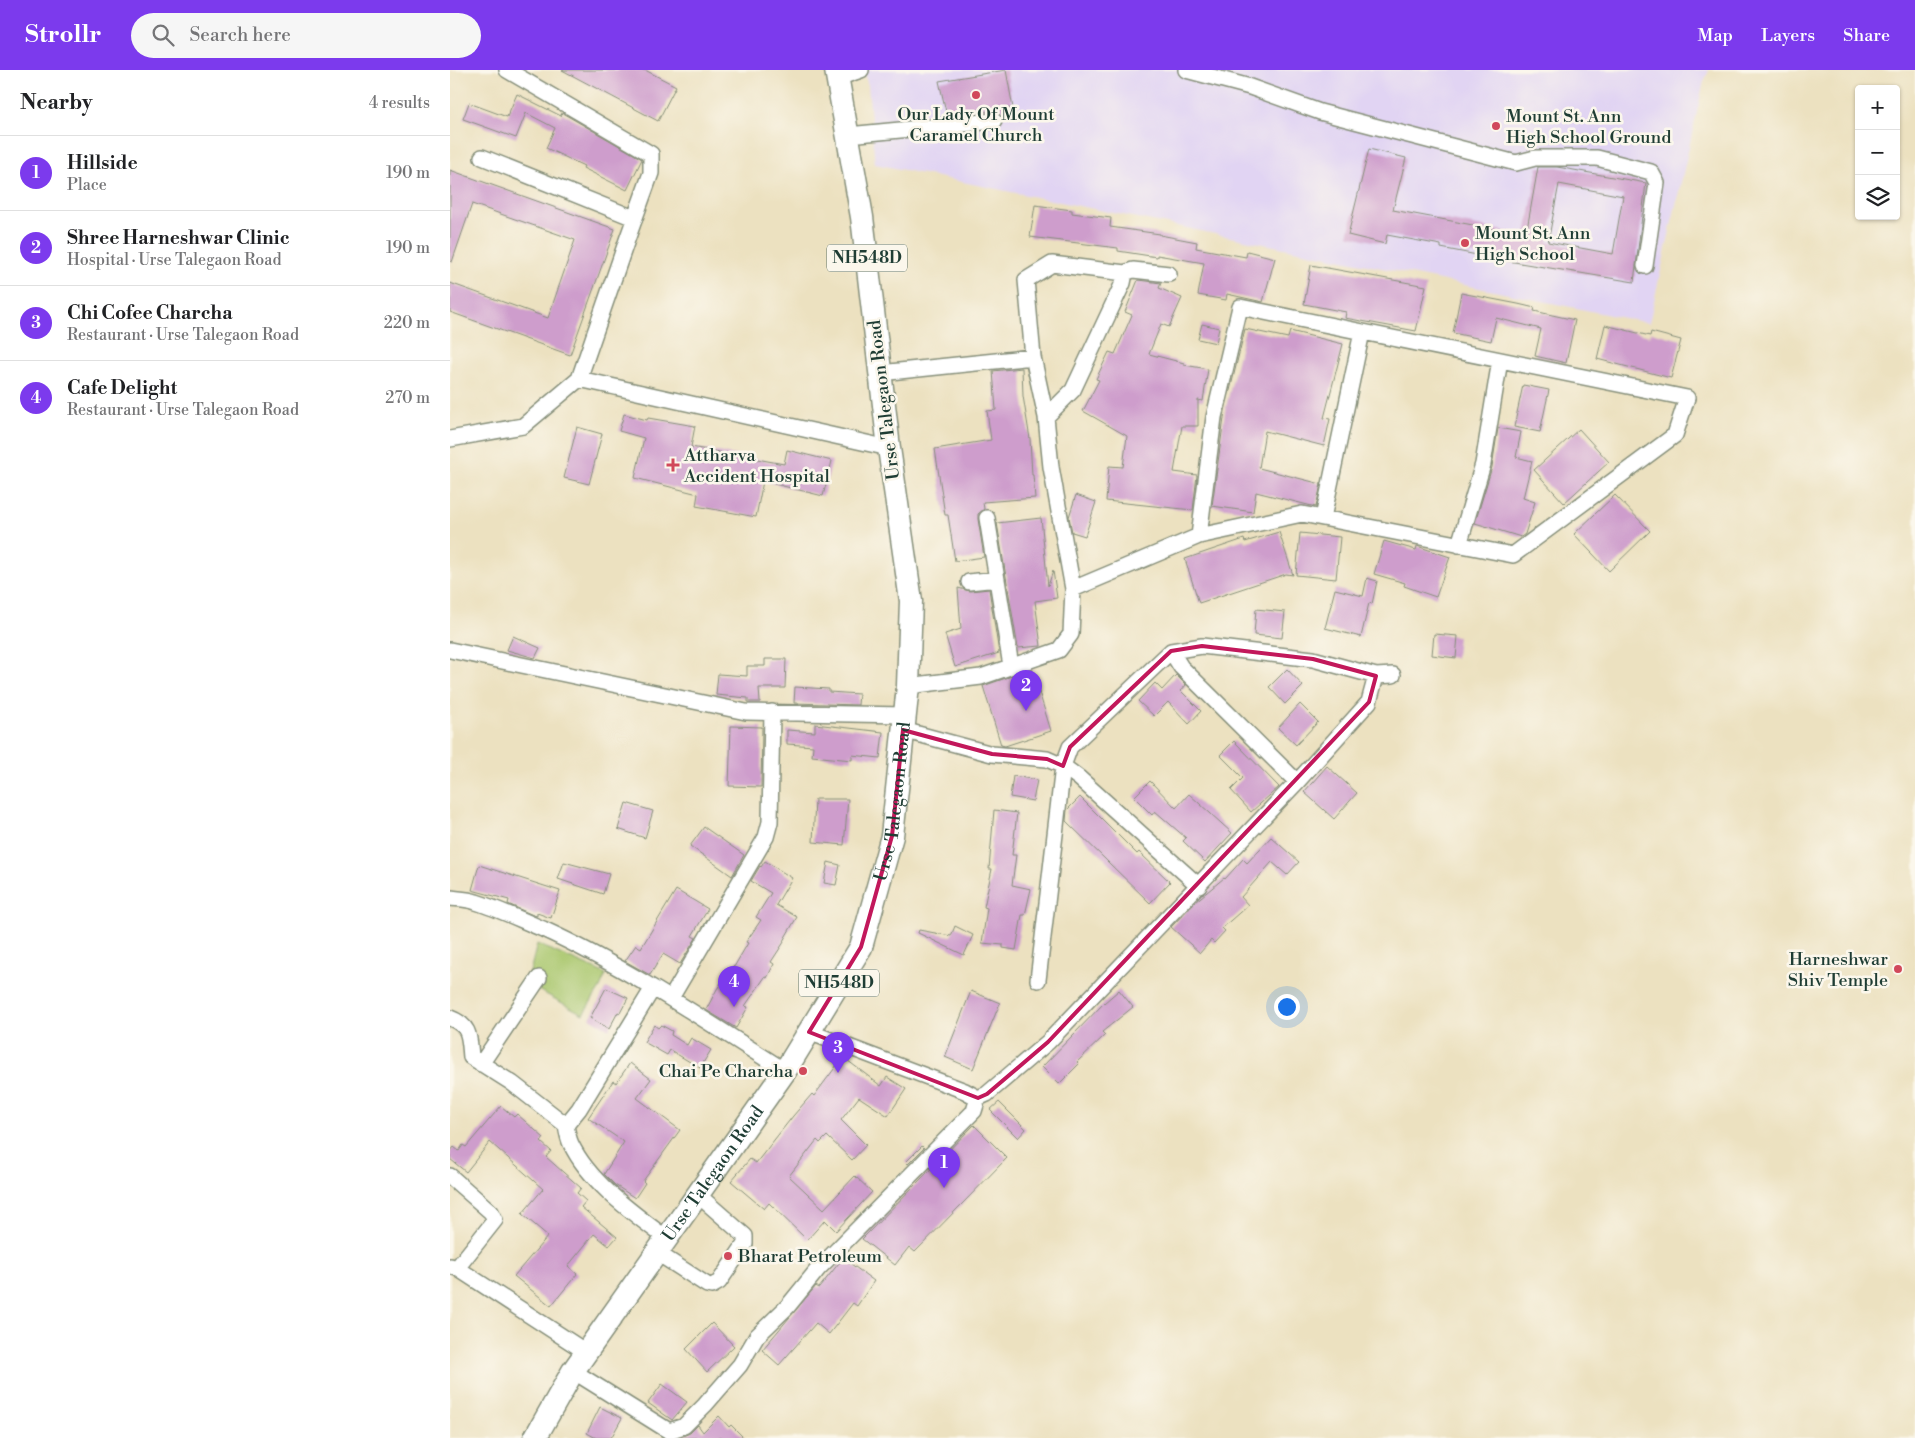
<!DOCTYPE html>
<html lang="en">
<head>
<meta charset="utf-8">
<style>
  body { margin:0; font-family:"Libre Bodoni",serif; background:#f6f6f6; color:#202124 }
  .controls { position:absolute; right:15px; top:15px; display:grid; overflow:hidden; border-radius:5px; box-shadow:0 1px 4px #0004 }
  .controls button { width:45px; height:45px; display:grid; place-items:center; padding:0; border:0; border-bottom:1px solid #e0e0e0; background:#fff; color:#202124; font:25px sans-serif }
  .you { position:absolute; left:836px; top:936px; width:18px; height:18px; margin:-12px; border:4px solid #fff; border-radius:50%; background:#1a73e8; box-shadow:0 0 0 8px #1a73e833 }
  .badge { display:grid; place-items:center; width:32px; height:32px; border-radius:50%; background:#7c3aed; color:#fff; font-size:16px; font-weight:700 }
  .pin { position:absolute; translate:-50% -41px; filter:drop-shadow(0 1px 2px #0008) }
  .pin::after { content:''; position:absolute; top:26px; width:18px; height:15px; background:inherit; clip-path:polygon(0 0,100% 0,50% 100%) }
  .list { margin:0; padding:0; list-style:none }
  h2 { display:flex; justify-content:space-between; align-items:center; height:65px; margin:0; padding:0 20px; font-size:21px }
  h2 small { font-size:16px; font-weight:400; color:#757577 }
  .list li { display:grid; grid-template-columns:32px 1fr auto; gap:15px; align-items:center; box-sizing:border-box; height:75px; padding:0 20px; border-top:1px solid #e0e0e0 }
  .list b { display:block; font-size:19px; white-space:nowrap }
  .list p { margin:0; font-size:16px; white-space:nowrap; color:#757577 }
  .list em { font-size:16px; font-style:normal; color:#757577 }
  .icon { flex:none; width:28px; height:28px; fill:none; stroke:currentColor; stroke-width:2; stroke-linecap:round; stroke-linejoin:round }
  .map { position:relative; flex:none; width:1465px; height:1368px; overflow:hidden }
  header { display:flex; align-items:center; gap:30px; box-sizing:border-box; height:70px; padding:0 25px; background:#7c3aed; color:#fff }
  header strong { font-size:24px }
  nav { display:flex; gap:28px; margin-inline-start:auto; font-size:18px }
  .search { width:350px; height:45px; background:#f6f6f6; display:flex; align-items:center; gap:12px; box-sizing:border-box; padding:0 18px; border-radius:28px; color:#757577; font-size:19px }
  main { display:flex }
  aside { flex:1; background:#fff }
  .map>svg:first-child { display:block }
  .built { fill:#e1d4f3 }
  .green { fill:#abc86f; stroke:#658252 }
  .building { fill:#ce9dcc; fill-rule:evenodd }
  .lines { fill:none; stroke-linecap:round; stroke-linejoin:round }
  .minor-casing { stroke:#868f7a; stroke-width:18 }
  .highway-casing { stroke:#868f7a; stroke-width:25 }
  .minor { stroke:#fff; stroke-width:15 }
  .highway { stroke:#fff; stroke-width:22 }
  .marked { fill:none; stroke:#c2185b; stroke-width:4; stroke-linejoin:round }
  .poi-dot { fill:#d1495b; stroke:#fbf7ec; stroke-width:2 }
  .labels { text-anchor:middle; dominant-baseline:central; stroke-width:5; stroke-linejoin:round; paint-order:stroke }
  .shield { fill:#fbf7ec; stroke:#61756b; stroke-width:1 }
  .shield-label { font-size:16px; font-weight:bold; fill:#1f3d34 }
  .poi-label { font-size:18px; fill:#1f3d34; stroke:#fbf7ec; text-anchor:start }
  .street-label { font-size:18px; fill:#1f3d34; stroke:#fbf7ec }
</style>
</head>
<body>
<header>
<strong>Strollr</strong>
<div class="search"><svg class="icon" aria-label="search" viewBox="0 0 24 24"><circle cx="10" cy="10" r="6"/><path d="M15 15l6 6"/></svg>Search here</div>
<nav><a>Map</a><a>Layers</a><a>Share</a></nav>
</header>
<main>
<aside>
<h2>Nearby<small>4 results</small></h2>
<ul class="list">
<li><span class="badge">1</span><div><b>Hillside</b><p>Place</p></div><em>190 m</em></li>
<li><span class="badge">2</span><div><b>Shree Harneshwar Clinic</b><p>Hospital · Urse Talegaon Road</p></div><em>190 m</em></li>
<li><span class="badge">3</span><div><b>Chi Cofee Charcha</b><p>Restaurant · Urse Talegaon Road</p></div><em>220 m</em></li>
<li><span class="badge">4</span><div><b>Cafe Delight</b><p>Restaurant · Urse Talegaon Road</p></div><em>270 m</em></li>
</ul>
</aside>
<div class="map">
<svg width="1465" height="1368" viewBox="0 0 1465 1368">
  <rect width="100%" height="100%" fill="#fbf7ec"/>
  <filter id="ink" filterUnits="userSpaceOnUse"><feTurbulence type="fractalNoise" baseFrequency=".02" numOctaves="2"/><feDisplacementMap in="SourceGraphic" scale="10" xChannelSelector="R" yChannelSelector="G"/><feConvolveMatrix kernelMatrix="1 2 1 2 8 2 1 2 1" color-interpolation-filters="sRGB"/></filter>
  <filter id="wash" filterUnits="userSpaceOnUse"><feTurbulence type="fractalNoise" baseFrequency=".0096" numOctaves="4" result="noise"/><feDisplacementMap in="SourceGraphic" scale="20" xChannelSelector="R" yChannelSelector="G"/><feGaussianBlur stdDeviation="1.12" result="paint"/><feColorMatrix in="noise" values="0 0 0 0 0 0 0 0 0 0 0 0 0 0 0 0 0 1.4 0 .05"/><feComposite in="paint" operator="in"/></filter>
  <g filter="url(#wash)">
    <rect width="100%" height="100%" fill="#ece1c0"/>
    <path class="built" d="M413,0H1259L1254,11L1199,253L425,94L418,15Z"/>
    <path class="green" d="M87,874L156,904L150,918L133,944L77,914Z"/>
    <g id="blocks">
      <path class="building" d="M112,0H195L226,16L208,51Z
        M556,0L563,38L497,46L489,11Z
        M67,24L111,46L112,43L114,44L192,89L177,120L133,98L134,96L96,78L105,58L76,43L66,68L13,49L19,33L57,47Z
        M919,79L956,88L943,140L1076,165L1088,97H1107L1196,113L1184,212L1058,191L991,178V175L937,165L935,174L898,165ZM1109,114L1173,126L1163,184L1098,172Z
        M0,100L165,159L120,285L0,242V213L98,248L125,170L22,134L2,192L0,191Z
        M585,135L622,140V143L661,148L660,157L710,164V165L747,172L746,178L796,187L797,181L825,188L813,232L777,224L776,230L748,225L754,193L707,185V187L668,181V178L580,167Z
        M861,195L976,216L966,261L895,248L896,242L854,234Z
        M688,210L711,213L709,218L732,228L719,257L711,254L699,284L734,293V295L758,299L753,331L748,330V356H732L724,402L747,405L743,440L656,431L659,396L673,397L677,366L633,341L649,310L646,309L659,282L665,284L682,245L675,242Z
        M1011,223L1068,234L1085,238L1084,241L1125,250L1116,293L1085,286L1091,259L1046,248L1041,271L1003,263Z
        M752,254L769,258L766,273L748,269Z
        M1155,255L1200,266L1201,262L1231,270L1221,308L1147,289Z
        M795,259L838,268L840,261L893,274L874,348L880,349L874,376L815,361L809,398L871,414L866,437L806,422L803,442L762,436L775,341Z
        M572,298L573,326L580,369L582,405H583L585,428L533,432L534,439L528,444V449L534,487L505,491L498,445H495L485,379L541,370L537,341L546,340L543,301Z
        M1073,315L1099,320L1090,362L1064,357Z
        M174,344L197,350L198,348L245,356L241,377L334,394L337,380L382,391L373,426L313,411L306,447L246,436L248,424L185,408L194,368L169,361Z
        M127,357L152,364L139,414L114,408Z
        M1048,358L1071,362L1066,387L1082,391L1073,428L1085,432L1075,464L1071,467L1025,453L1042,397Z
        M1129,359L1159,392L1114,433L1084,400Z
        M626,425L646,432L635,466L622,462L619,447Z
        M1165,425L1200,461L1159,501L1124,464Z
        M591,448L598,516L603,501L607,528L585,531L591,576L568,578L547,453Z
        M829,462L843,505L836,504L749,533L735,489L794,469L795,472Z
        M850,463L890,467L886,509L846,505Z
        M934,471L966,480L967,476L1000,487L986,527L954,516L955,513L924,504Z
        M917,508L927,511L922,534L919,533L911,567L875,558L885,519L913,526Z
        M508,518L520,521L539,519L549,583L505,597L495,564L511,559Z
        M806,539L835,542L832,568L804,565Z
        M984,564L1008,566L1006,588L982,585Z
        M63,566L90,578L85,588L57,580Z
        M315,589H336L335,618H309L310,632H298V628L266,625L268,604L297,606V596H315Z
        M582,599L601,661L555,676L551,675L533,616Z
        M837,599L853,616L835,634L819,617Z
        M726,605L736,615L731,621L751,641L739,654L718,632L704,646L688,631L705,613L712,620Z
        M345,617L379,619V622L409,624L408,635L344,633Z
        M850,634L868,652L846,675L828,658Z
        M365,654L433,662L430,688L402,685V690L362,686L363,676L337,674V660L365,662Z
        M281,656L312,657L311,717L279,716Z
        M784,671L829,717L801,742L781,720L793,708L770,685Z
        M877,696L907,723L884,749L854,722Z
        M563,706L587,710L583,731L560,727Z
        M700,711L726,738L739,724L782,763L755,792L733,771L736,768L705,741L702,745L684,727Z
        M630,727L687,784L689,782L720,812L700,833L616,751L617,740Z
        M365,729H398L394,775L363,772Z
        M176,733L203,741L195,768L168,759Z
        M544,740L567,743L562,785H566L562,815L581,819L575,845H572L566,880L553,878V875L532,873L537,838L534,837L542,799H539Z
        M254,757L294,785L282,806L240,776Z
        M821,767L849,792L837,805L822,792L791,827L798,835L772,858L775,861L764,873L761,870L750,883L721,857L745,832L774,808L775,809L793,789L797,793Z
        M315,791L342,808L326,835L347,847L333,871L334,872L321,892L324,894L317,908L315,907L295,936L298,937L286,958L256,940L267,919L283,896L284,897L298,873L296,872L311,850L306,847L321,823L301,811L310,796L311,797Z
        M114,792L159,804L153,824L108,809Z
        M378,792L390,795L386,815L374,813Z
        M29,795L110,821L101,848L87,843V846L83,845L58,834L59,830L22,820Z
        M226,820L258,839L242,866L246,868L230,894L213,884L200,905L175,891L186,875L191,878Z
        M505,856L523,865L514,885L468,863L469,860L501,866Z
        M156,918L178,928L170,943L168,942L159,959L140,948Z
        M669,920L683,937L652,962L655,965L627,992L629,994L609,1014L592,997L654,933Z
        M521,921L550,933L523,999L495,987Z
        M204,955L208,958L211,955L222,961L221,965L237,975L241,968L261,980L250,998L220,980L217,985L194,972Z
        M393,987L431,1016L437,1007L456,1019L438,1046L409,1027L391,1050L416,1075L402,1090L377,1066L370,1073L367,1070L339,1106L374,1139L405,1106L422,1122L386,1161L375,1150L357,1170L319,1133L314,1139L281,1111L300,1089L306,1093L343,1046L362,1024L364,1026Z
        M180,993L201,1009L187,1028L230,1060L193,1111L195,1113L185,1128L165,1115L154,1104L174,1072L138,1048L163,1011L166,1013Z
        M549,1032L576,1059L568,1068L540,1040Z
        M51,1036L64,1047L67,1044L94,1068L91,1072L101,1081L96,1087L131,1118L127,1123L136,1131L131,1137L167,1167L159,1176L144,1164L118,1196L127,1204L101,1236L64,1206L98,1166L72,1144L93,1119L40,1072L16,1102L0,1089V1082L4,1077L9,1081L13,1075L16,1077Z
        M524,1055L557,1088L465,1182L459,1177L445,1195L412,1169Z
        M472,1076L474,1078L458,1094L456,1092Z
        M393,1188L424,1211L407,1236L403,1233L379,1264L366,1253L329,1295L312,1280L366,1216L369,1218Z
        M262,1253L284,1276L257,1302L236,1279Z
        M212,1314L237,1332L222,1350L198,1333Z
        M150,1337L172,1348L161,1368H146L137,1363Z
        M269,1346L279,1357L281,1355L294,1368H228L240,1363L248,1355L253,1362Z"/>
    </g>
  </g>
  <g filter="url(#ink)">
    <use href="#blocks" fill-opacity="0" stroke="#868f7a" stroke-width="1"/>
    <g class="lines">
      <g class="minor-casing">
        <path id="minor" d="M57,0L201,84V103L178,167L129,309
          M736,0L800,17L870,42L1066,93L1085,88H1147L1201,102L1207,113L1195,196
          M388,8L411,0
          M398,65L544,51
          M32,87L184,148
          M430,303L583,287
          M596,347L623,320L673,213L675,203
          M0,369L73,356L129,309L439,378
          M537,448L561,596
          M873,448L912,262
          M1009,475L1033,394L1050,290
          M519,512L547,509
          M623,519L749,466L852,444L1063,485L1225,365L1237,328L790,237L764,347L749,466
          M0,580L296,642L455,645
          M721,581L731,597L847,712
          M458,616L531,607L609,580L621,564L623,519L601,397L596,347L583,287L576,210L602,194L675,203L683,200L719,204
          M453,660L542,684L597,689L613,696L629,708L749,816
          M0,828C9,829 18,829 26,832C49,839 71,850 93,859C178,898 256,951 335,1001
          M588,910L613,696L620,677L721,581L752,576L863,589L926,606L943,605
          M203,918L129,1039L116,1055C117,1061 118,1068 121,1074C139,1112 183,1143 216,1168
          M221,928L316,767L320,752L322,642
          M0,948C21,956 19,967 21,987L62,1013L116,1055
          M359,962L515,1021L528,1028
          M31,994L89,908
          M0,1106L41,1142L45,1150L7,1198
          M206,1182L257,1215L262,1216L269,1212L295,1174V1166L247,1124
          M0,1196L7,1198L136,1282
          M123,1301L219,1361L234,1356L255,1335L290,1295L307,1266L338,1236L368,1199L524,1041L528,1028L537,1024L598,972L847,712L919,632L926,606"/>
      </g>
      <g class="highway-casing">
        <g id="highway">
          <path id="s1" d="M85,1368L123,1301L335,1001L411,877L442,766L458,616L461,531L439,378L412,147L386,0"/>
        </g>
      </g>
      <use href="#minor" class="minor"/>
      <use href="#highway" class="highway"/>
    </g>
  </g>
  <path class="marked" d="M752,576L863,589L926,606L919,632L598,972L537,1024L528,1028L359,962L411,877L442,766L453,660L542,684L597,689L613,696L620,677L721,581Z"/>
  <g class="poi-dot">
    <circle cx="526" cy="25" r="5"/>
    <circle cx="1046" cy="56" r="5"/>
    <circle cx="1015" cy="173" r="5"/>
    <path d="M220.5 387.5h5v5h5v5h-5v5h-5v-5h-5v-5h5z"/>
    <circle cx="1448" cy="899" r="5"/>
    <circle cx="353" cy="1001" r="5"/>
    <circle cx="278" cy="1186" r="5"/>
  </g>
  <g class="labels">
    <g class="shield">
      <rect x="377" y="174.5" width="80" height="27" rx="4"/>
      <rect x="349" y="899.5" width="80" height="27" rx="4"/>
    </g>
    <g class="shield-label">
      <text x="417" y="188">NH548D</text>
      <text x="389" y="913">NH548D</text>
    </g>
    <g class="poi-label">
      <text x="526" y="44" text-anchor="middle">Our Lady Of Mount<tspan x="526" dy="21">Caramel Church</tspan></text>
      <text x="1056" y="46">Mount St. Ann<tspan x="1056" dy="21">High School Ground</tspan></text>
      <text x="1025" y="163">Mount St. Ann<tspan x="1025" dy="21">High School</tspan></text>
      <text x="234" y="385">Attharva<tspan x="234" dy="21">Accident Hospital</tspan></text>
      <text x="1438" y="889" text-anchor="end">Harneshwar<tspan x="1438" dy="21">Shiv Temple</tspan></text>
      <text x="343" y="1001" text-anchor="end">Chai Pe Charcha</text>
      <text x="288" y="1186">Bharat Petroleum</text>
    </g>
    <g class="street-label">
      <text transform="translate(434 330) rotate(-97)">Urse Talegaon Road</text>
      <text stroke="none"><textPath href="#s1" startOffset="739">Urse Talegaon Road</textPath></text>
      <text stroke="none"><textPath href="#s1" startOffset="319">Urse Talegaon Road</textPath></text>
    </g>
  </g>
</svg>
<div class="controls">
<button>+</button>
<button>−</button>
<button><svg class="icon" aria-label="layers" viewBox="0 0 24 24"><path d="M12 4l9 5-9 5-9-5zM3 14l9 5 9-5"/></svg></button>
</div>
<div class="you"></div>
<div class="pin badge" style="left:494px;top:1118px">1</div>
<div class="pin badge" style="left:576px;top:641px">2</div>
<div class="pin badge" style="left:388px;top:1003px">3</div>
<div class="pin badge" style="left:284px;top:937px">4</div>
</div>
</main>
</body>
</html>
